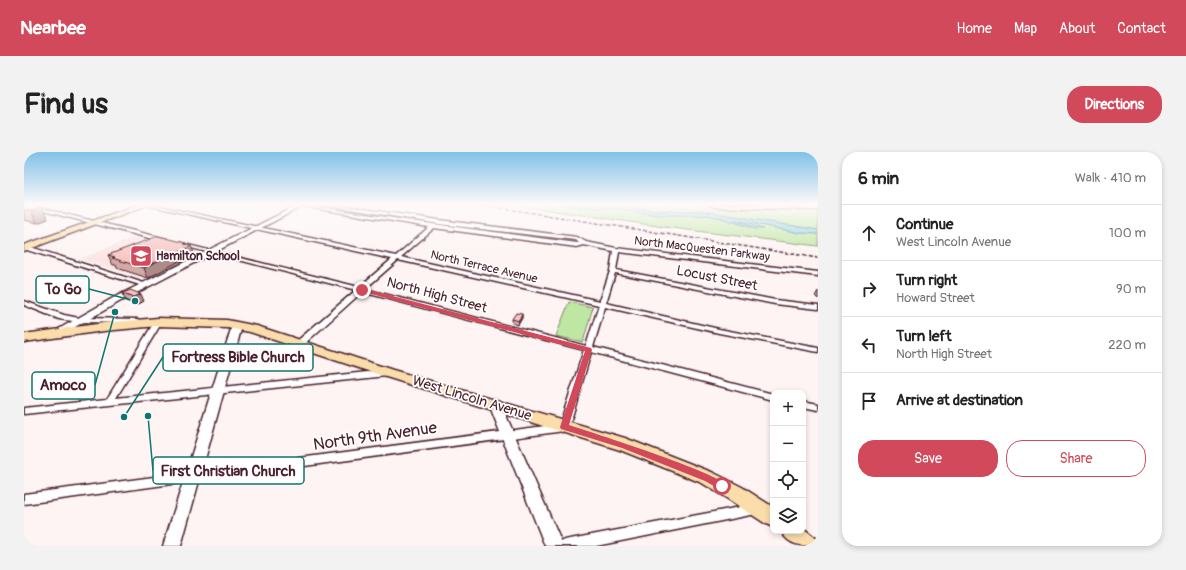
<!DOCTYPE html>
<html lang="en">
<head>
<meta charset="utf-8">
<style>
  body { margin:0; font-family:Pangolin,sans-serif; background:#f2f2f2; color:#222 }
  .controls { position:absolute; right:12px; bottom:12px; display:grid; overflow:hidden; border-radius:8px; box-shadow:0 2px 6px #0003 }
  .controls button { width:36px; height:36px; display:grid; place-items:center; padding:0; border:0; border-bottom:1px solid #e0e0e0; background:#fff; color:#222; font:20px sans-serif }
  .stop { position:absolute; width:12px; height:12px; margin:-9px; border:3px solid #d1495b; border-radius:50%; background:#fff }
  .stop.end { background:#d1495b; border-color:#fff; box-shadow:0 1px 4px #0008 }
  .list { margin:0; padding:0; list-style:none }
  h2 { display:flex; justify-content:space-between; align-items:center; height:52px; margin:0; padding:0 16px; font-size:17px }
  h2 small { font-size:13px; font-weight:400; color:#767676 }
  .list li { display:grid; grid-template-columns:26px 1fr auto; gap:12px; align-items:center; box-sizing:border-box; height:56px; padding:0 16px; border-top:1px solid #e0e0e0 }
  .list b { display:block; font-size:15px; white-space:nowrap }
  .list p { margin:0; font-size:13px; white-space:nowrap; color:#767676 }
  .list em { font-size:13px; font-style:normal; color:#767676 }
  .actions { display:flex; gap:8px; padding:12px 16px }
  .actions a { flex:1; padding:9px 0; border:1px solid #d1495b; border-radius:16px; text-align:center; font-size:14px; color:#d1495b }
  .actions .main { background:#d1495b; color:#fff }
  .icon { flex:none; width:22px; height:22px; fill:none; stroke:currentColor; stroke-width:2; stroke-linecap:round; stroke-linejoin:round }
  .map { position:relative; flex:none; width:794px; height:394px; overflow:hidden; border-radius:16px }
  header { display:flex; align-items:center; gap:24px; box-sizing:border-box; height:56px; padding:0 20px; background:#d1495b; color:#fff }
  header strong { font-size:19px }
  nav { display:flex; gap:22px; margin-inline-start:auto; font-size:14px }
  .intro { display:flex; align-items:center; justify-content:space-between; box-sizing:border-box; height:96px; padding:0 24px }
  h1 { margin:0; font-size:28px }
  .button { padding:10px 18px; border-radius:16px; background:#d1495b; color:#fff; font-size:14px; font-weight:700 }
  main { display:flex; gap:24px; padding:0 24px }
  aside { flex:1; background:#fff; border-radius:16px; box-shadow:0 2px 6px #0003 }
  .map>svg:first-child { display:block }
  .built { fill:#fbe6e5 }
  .green { fill:#bee7a3; stroke:#848367 }
  .water { fill:#88d4e7; stroke:#6f8c9c }
  .lines { fill:none; stroke-linecap:round; stroke-linejoin:round }
  .street-casing { stroke:#4a1f2b; stroke-width:3 }
  .secondary-casing { stroke:#4a1f2b; stroke-width:3 }
  .primary-casing { stroke:#4a1f2b; stroke-width:3 }
  .highway-casing { stroke:#4a1f2b; stroke-width:3 }
  .street { fill:#fff; fill-rule:evenodd }
  .secondary { fill:#fff; fill-rule:evenodd }
  .primary { fill:#faddab; fill-rule:evenodd }
  .highway { fill:#faddab; fill-rule:evenodd }
  .rail { stroke:#4a1f2b; stroke-width:1.5; stroke-dasharray:4 2; stroke-linecap:butt }
  .wall { fill:#d4aaa8; stroke:#4a1f2b }
  .shaded-wall { fill:#ad8b88; stroke:#4a1f2b }
  .building { fill:#f7c6c3; stroke:#4a1f2b }
  .route { fill:#d1495b }
  .labels { text-anchor:middle; dominant-baseline:central; stroke-width:3.5; stroke-linejoin:round; paint-order:stroke }
  .far-street-label { font-size:12px; fill:#4a1f2b; stroke:#fff }
  .far-poi-label { font-size:12px; font-weight:bold; fill:#4a1f2b; stroke:#fff; text-anchor:start }
  .street-label { font-size:14px; fill:#4a1f2b; stroke:#fff }
  .near-street-label { font-size:17px; fill:#4a1f2b; stroke:#fff }
  .leader { fill:none; stroke:#0f766e; stroke-width:1.5 }
  .callout-dot { fill:#0f766e; stroke:#fff; stroke-width:1.5 }
  .callout { fill:#fff; stroke:#0f766e; stroke-width:1.5 }
  .callout-label { font-size:15px; text-anchor:middle; font-weight:bold; fill:#4a1f2b }
</style>
</head>
<body>
<header>
<strong>Nearbee</strong>
<nav><a>Home</a><a>Map</a><a>About</a><a>Contact</a></nav>
</header>
<div class="intro"><h1>Find us</h1><a class="button">Directions</a></div>
<main>
<div class="map">
<svg width="794" height="394" viewBox="0 0 794 394">
  <rect width="100%" height="100%" fill="#fdf4f3"/>
  <filter id="ink" filterUnits="userSpaceOnUse"><feTurbulence type="fractalNoise" baseFrequency=".025" numOctaves="2"/><feDisplacementMap in="SourceGraphic" scale="8" xChannelSelector="R" yChannelSelector="G"/><feConvolveMatrix kernelMatrix="1 2 1 2 8 2 1 2 1" color-interpolation-filters="sRGB"/></filter>
  <g filter="url(#ink)">
    <path class="built" d="M111,85L176,102L124,128L56,107Z"/>
    <path class="green" d="M484,52H533L557,55L594,57L635,63H684L698,66L731,77L708,67L776,81L794,82V94L640,75Z
      M548,52H662L794,57V78L679,59H634L602,54Z
      M545,150L569,155L559,190L532,184Z"/>
    <path class="water" d="M533,52L586,53L635,59H679L794,78V82L777,81L710,68L739,77H731L698,66L684,63H635L594,57L557,55Z"/>
    <g class="lines">
      <g class="street-casing">
        <path id="street" d="M0,52L143,87L144,88L141,90L0,54Z
          M118,52H125L372,104L405,75L265,52H273L409,72L553,91H555L552,88L415,72L298,52H306L415,68L553,85L562,90L592,96L794,120V124L595,100L592,118L751,148L794,153V157L751,152L591,121L582,151L695,177L794,196V200L695,181L581,155L569,195L749,242V248L567,200L545,275L543,278L540,279L0,352V342L536,272L560,198L338,140L278,194H272L271,192L272,190L332,138L156,93V91L335,135L368,107ZM410,76L553,95L560,93L589,99L586,119L576,149L377,105ZM374,108L575,153L562,194L341,137Z
          M0,93L123,132L124,133L121,135L119,134L0,97Z
          M0,149L40,163L55,166L114,167L118,169L114,171L55,170L35,167L0,153Z
          M126,168H134L138,170L92,246L363,218L367,221L363,224L0,262V256L83,247L129,172L125,170Z
          M779,249L794,252V258L779,255Z
          M732,352L736,353L738,357L736,361L732,362L572,394H535L537,390L541,388Z"/>
      </g>
      <g class="secondary-casing">
        <path id="secondary" d="M276,52H283L95,150L35,184L31,185L26,182L89,146Z
          M213,171L218,174L157,394H139L208,174Z
          M471,247L476,249L477,252L539,394H521L465,252L466,249Z"/>
      </g>
      <g class="primary-casing">
        <path id="primary" d="M116,52H126L0,99V93Z
          M134,166L203,168L233,174L369,218L601,286L690,321L718,335L749,355V375L742,372L704,347L678,331L596,298L359,224L226,180L203,176L134,174L80,179L0,190V182L80,171Z
          M779,376L793,387L794,394C777,394 765,394 757,379H779Z"/>
      </g>
      <g class="highway-casing">
        <path id="highway" d="M686,52H794V58L690,55Z"/>
      </g>
      <use href="#street" class="street"/>
      <use href="#secondary" class="secondary"/>
      <use href="#primary" class="primary"/>
      <use href="#highway" class="highway"/>
      <path class="rail" d="M453,52L794,106"/>
    </g>
    <path class="wall" d="M0,54L18,56L24,67L13,71L0,68Z
      M162,91L171,103L157,110H154L124,126L93,116L92,113H89L84,103Z
      M794,139V147L791,144Z
      M98,142L120,149L113,153L102,149Z
      M498,162V166L494,173L488,171V167Z"/>
    <path class="shaded-wall" d="M18,56L24,67L13,71L7,59Z
      M162,91L164,95L167,94L171,103L157,110L153,101L160,92Z
      M151,100L154,110L124,126L120,116Z
      M117,142L120,149L113,153L109,145Z
      M498,162V166L494,173L495,169Z"/>
    <path class="building" d="M5,52L18,56L7,59L0,58V54Z
      M134,84L162,91L160,92L167,94L153,101L151,100L120,116L88,106L91,105L84,103Z
      M106,138L117,142L109,145L98,142Z
      M492,161L498,162L495,169L488,167Z"/>
  </g>
  <linearGradient id="sky" x2="0" y2="1"><stop stop-color="#81c1e8"/><stop offset="0.49" stop-color="#fefafa"/><stop offset="1" stop-color="#fefafa" stop-opacity="0"/></linearGradient>
  <rect width="794" height="107" fill="url(#sky)"/>
  <path class="route" d="M338,136L567,196L568,198L545,273C566,280 696,321 703,334L702,337H695L681,329L598,296L537,277L536,275L561,199L336,139V136Z"/>
  <defs>
    <g id="school-square" transform="scale(1.15)"><rect x="-9" y="-9" width="18" height="18" rx="4" fill="#d1495b" stroke="#fff"/><path d="M0-5L7-2L0 1L-7-2ZM-4 1L0 2.5L4 1V4Q0 6-4 4Z" fill="#fff"/></g>
  </defs>
  <g fill-rule="evenodd">
    <use href="#school-square" x="117" y="104"/>
  </g>
  <g class="labels">
    <g class="far-street-label">
      <text transform="translate(678 97) rotate(7)">North MacQuesten Parkway</text>
      <text transform="translate(460 115) rotate(13)">North Terrace Avenue</text>
    </g>
    <g class="far-poi-label">
      <text x="132" y="104">Hamilton School</text>
    </g>
    <g class="street-label">
      <text transform="translate(693 126) rotate(11)">Locust Street</text>
      <text transform="translate(413 143) rotate(15)">North High Street</text>
      <text transform="translate(448 246) rotate(17)">West Lincoln Avenue</text>
    </g>
    <g class="near-street-label">
      <text transform="translate(351 284) rotate(-8)">North 9th Avenue</text>
    </g>
  </g>
  <path class="leader" d="M111 149L65 137M100 265L139 205M91 160L71 233M124 264L129 319"/>
  <g class="callout-dot">
    <circle cx="111" cy="149" r="4"/>
    <circle cx="100" cy="265" r="4"/>
    <circle cx="91" cy="160" r="4"/>
    <circle cx="124" cy="264" r="4"/>
  </g>
  <g class="callout">
    <rect x="12" y="124" width="53" height="27" rx="4"/>
    <rect x="139" y="192" width="150" height="27" rx="4"/>
    <rect x="8" y="220" width="63" height="27" rx="4"/>
    <rect x="129" y="305" width="151" height="27" rx="4"/>
  </g>
  <g class="callout-label">
    <text x="39" y="142">To Go</text>
    <text x="214" y="210">Fortress Bible Church</text>
    <text x="39" y="238">Amoco</text>
    <text x="204" y="324">First Christian Church</text>
  </g>
</svg>
<div class="controls">
<button>+</button>
<button>−</button>
<button><svg class="icon" aria-label="locate" viewBox="0 0 24 24"><circle cx="12" cy="12" r="6"/><path d="M12 2v4M12 18v4M2 12h4M18 12h4"/></svg></button>
<button><svg class="icon" aria-label="layers" viewBox="0 0 24 24"><path d="M12 4l9 5-9 5-9-5zM3 14l9 5 9-5"/></svg></button>
</div>
<div class="stop" style="left:698px;top:334px"></div>
<div class="stop end" style="left:338px;top:138px"></div>
</div>
<aside>
<h2>6 min<small>Walk · 410 m</small></h2>
<ul class="list">
<li><svg class="icon" aria-label="ahead" viewBox="0 0 24 24"><path d="M12 20V5M6 11l6-6 6 6"/></svg><div><b>Continue</b><p>West Lincoln Avenue</p></div><em>100 m</em></li>
<li><svg class="icon" aria-label="right" viewBox="0 0 24 24"><path d="M7 20v-9h11M14 6l5 5-5 5"/></svg><div><b>Turn right</b><p>Howard Street</p></div><em>90 m</em></li>
<li><svg class="icon" aria-label="left" viewBox="0 0 24 24"><path d="M17 20v-9H6M10 6l-5 5 5 5"/></svg><div><b>Turn left</b><p>North High Street</p></div><em>220 m</em></li>
<li><svg class="icon" aria-label="arrive" viewBox="0 0 24 24"><path d="M6 21V4h12l-3 4 3 4H6"/></svg><div><b>Arrive at destination</b></div></li>
</ul>
<div class="actions"><a class="main">Save</a><a>Share</a></div>
</aside>
</main>
</body>
</html>
